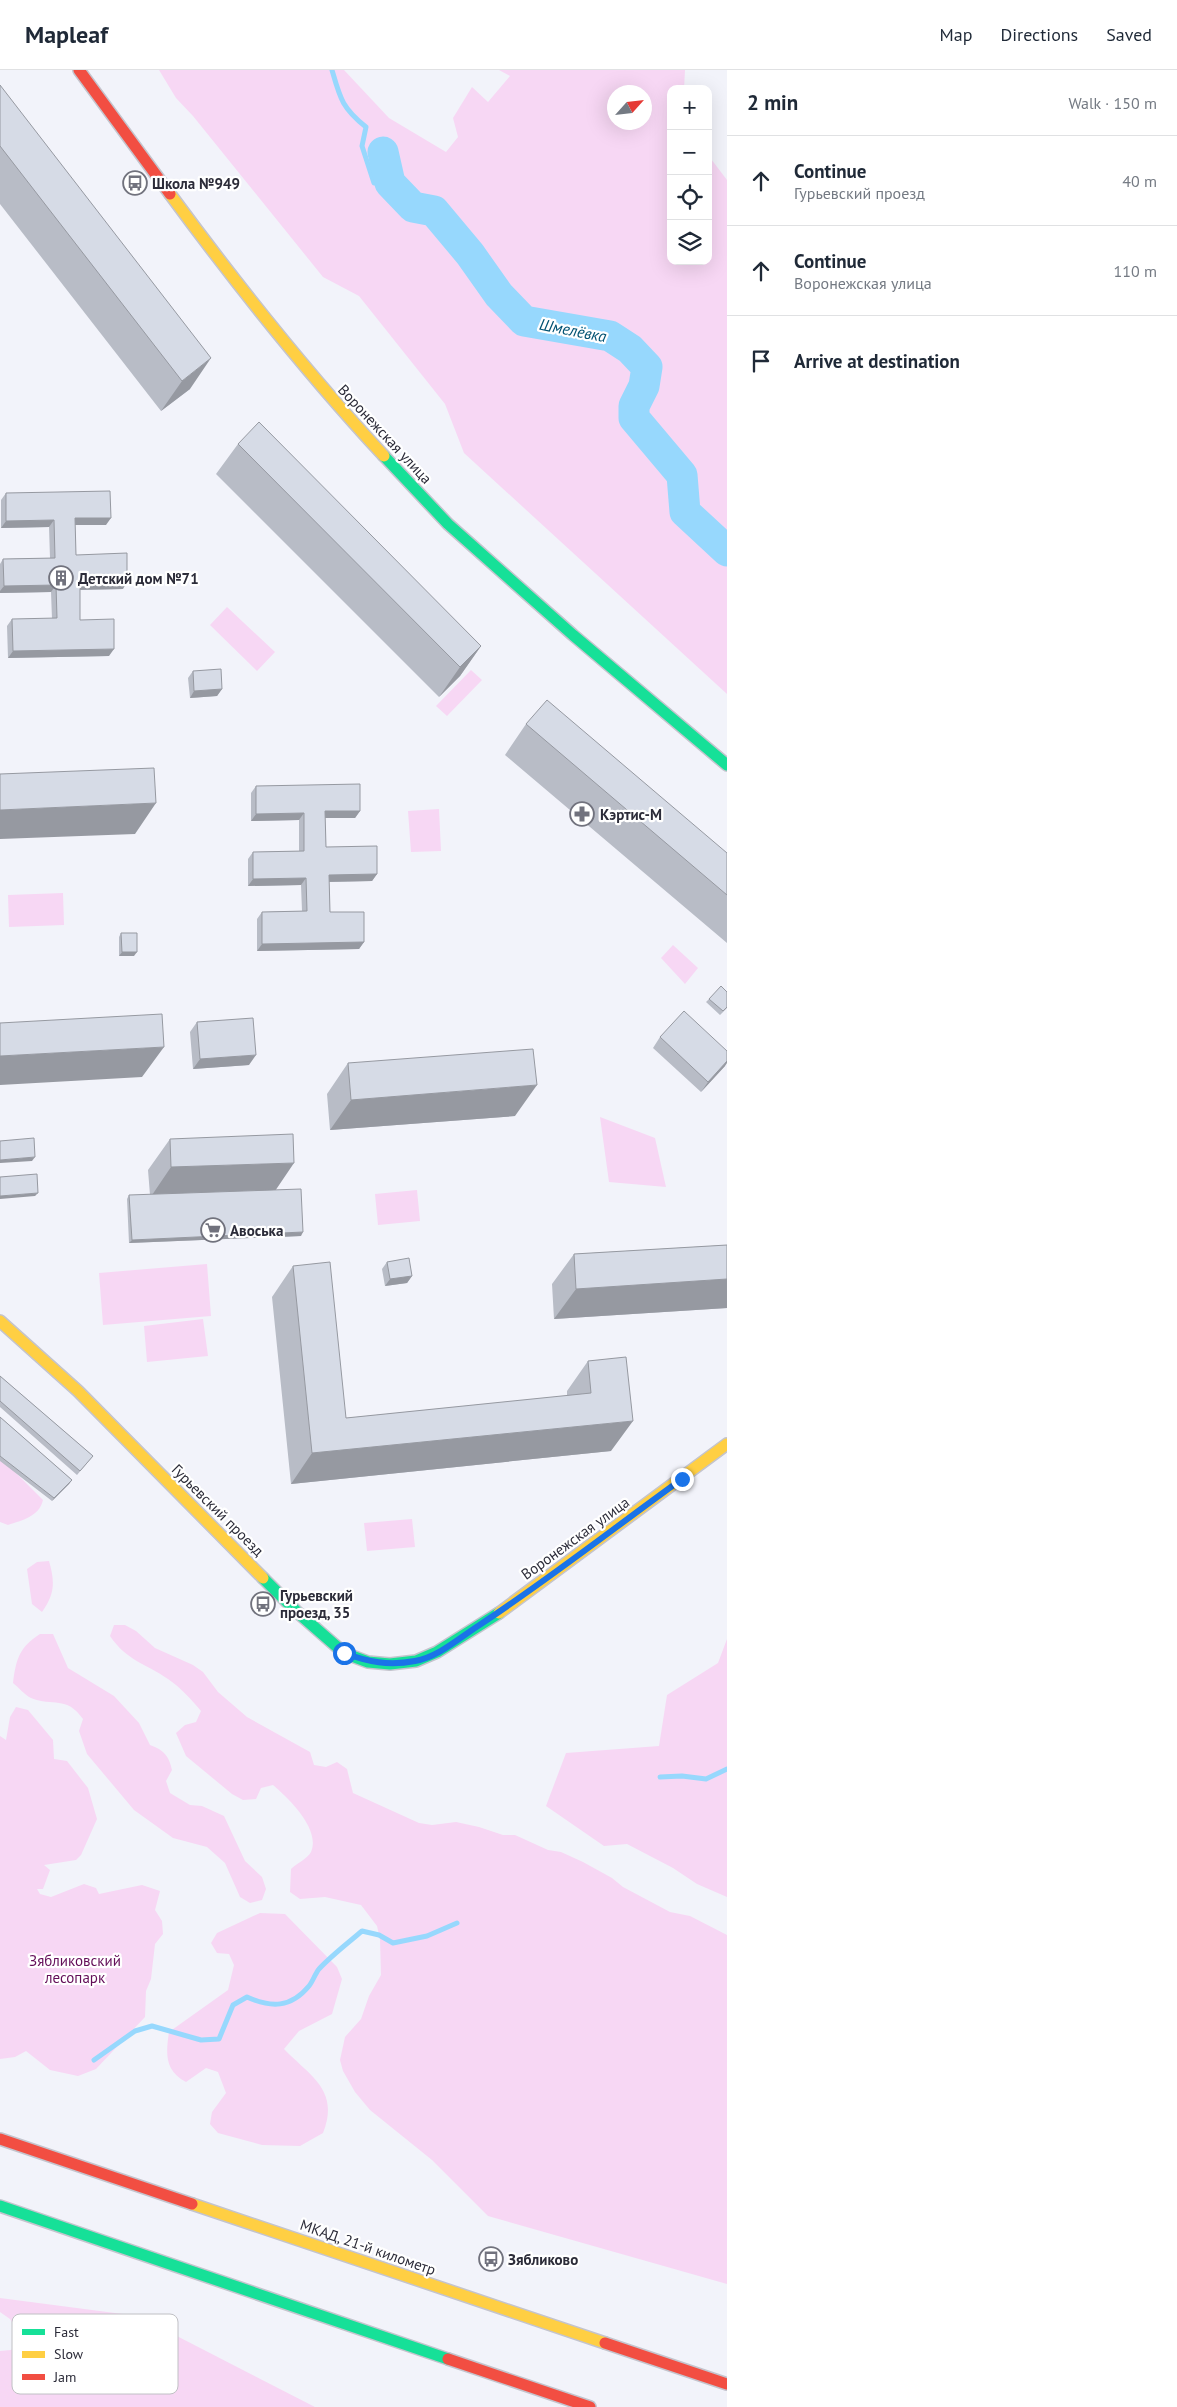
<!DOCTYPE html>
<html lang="en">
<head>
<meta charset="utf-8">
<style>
  body { margin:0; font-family:"PT Sans",sans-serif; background:#f2f2f3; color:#1f2937 }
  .controls { position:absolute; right:15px; top:15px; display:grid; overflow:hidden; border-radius:10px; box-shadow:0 5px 20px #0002 }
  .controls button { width:45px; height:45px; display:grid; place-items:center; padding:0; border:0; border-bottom:1px solid #e0e1e3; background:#fff; color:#1f2937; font:25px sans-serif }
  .compass { position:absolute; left:607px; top:15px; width:45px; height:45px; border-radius:50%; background:#fff; box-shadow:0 5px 20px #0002; rotate:63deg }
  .stop { position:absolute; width:15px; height:15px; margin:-11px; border:4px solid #1a73e8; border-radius:50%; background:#fff }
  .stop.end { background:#1a73e8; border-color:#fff; box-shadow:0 1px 5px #0008 }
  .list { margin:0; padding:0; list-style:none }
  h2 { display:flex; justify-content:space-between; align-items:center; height:65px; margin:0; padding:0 20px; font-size:21px }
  h2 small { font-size:16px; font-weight:400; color:#747a83 }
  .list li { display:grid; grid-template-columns:32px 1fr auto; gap:15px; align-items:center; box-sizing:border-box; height:90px; padding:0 20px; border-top:1px solid #e0e1e3 }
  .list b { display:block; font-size:19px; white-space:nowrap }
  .list p { margin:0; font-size:16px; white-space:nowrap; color:#747a83 }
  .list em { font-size:16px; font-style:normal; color:#747a83 }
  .icon { flex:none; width:28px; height:28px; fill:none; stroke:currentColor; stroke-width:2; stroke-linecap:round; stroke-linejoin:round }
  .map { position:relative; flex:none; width:727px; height:2337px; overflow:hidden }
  header { display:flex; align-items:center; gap:30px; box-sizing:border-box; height:70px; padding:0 25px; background:#fff; border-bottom:1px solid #e0e1e3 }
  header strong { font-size:24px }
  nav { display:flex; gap:28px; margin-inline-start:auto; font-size:18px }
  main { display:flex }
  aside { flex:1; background:#fff }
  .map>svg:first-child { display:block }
  .green { fill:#f7d7f4; fill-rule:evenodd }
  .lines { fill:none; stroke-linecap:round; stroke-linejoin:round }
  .stream { stroke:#97d8fd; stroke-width:5 }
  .river { stroke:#97d8fd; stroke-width:31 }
  .fast-casing { stroke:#c4c4cd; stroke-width:14 }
  .slow-casing { stroke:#c4c4cd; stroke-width:14 }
  .jam-casing { stroke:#c4c4cd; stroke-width:14 }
  .fast { stroke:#16e098; stroke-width:11 }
  .slow { stroke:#ffcf43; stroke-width:11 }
  .jam { stroke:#f24e42; stroke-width:11 }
  .wall { fill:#b8bcc6 }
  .shaded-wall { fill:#9699a1 }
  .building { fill:#d6dbe6; stroke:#9699a1 }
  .route { stroke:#1a73e8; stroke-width:6 }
  .labels { text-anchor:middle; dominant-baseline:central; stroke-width:4.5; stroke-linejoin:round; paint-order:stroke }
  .poi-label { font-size:15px; font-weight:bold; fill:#2c2c39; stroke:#fff; text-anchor:start }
  .street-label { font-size:15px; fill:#2c2c39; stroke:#fff }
  .park-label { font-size:15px; fill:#630d58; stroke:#fff }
  .water-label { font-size:16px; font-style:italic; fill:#005272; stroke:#fff }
  .key { fill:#fff; stroke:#c0c0c4; stroke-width:1 }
  .key-label { font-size:14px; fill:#2c2c39 }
</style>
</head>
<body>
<header>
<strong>Mapleaf</strong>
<nav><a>Map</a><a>Directions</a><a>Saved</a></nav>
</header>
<main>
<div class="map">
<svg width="727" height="2337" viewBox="0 0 727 2337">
  <rect width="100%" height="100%" fill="#f2f3fa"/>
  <path class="green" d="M159,0H344L389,48L446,82L458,67L453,48L472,17L488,32L510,6L499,0H685L684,19H671V191H708V85L727,110V624L464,383L445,334L359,226L323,207L193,46L176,28ZM614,22H644V52H614Z
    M227,537L275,582L257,601L210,555Z
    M471,600L482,610L447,646L436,636Z
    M439,739L441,781L411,782L408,741Z
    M63,823L64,855L9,857L8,825Z
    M673,875L698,898L685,914L661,888Z
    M600,1047L655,1068L666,1117L609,1112Z
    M417,1120L420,1151L378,1155L375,1124Z
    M207,1194L211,1246L103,1255L99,1203Z
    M203,1249L208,1286L147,1292L144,1256Z
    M0,1377L4,1391L43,1430C39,1447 22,1450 8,1455L0,1452Z
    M412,1449L415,1477L367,1481L364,1453Z
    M49,1491C55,1512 55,1524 42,1542L32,1534L27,1499L37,1492Z
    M114,1555H125L136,1561L155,1578L193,1595L203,1602L218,1622L247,1647L310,1682L314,1695L326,1697L337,1692L347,1699L353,1723L419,1753L432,1755L456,1752L479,1757L503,1765H515L548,1780L561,1782L583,1792L612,1808L623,1817L670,1842L690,1846L727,1865V2214L488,2146L432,2090L370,2040L355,2022L343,2001L340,1990L345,1967L361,1949L369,1926L381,1905L380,1869L377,1856L361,1835L325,1827L300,1829L290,1822L291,1799C296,1794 308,1788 311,1782C321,1759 288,1728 273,1715L261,1718L256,1729L243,1730L232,1724L186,1686L176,1663L185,1655L196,1652L201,1641C191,1629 181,1618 168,1609C145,1593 127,1591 110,1566Z
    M40,1564H53L68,1598L114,1626L139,1653L150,1675C164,1680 169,1686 172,1700L166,1711L170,1723L190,1735L202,1736L224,1746L245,1791L262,1807L266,1819L262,1830L250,1833L240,1827L225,1793L207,1777L173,1768L134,1740L87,1684L79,1661L83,1649C66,1625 53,1637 31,1628C25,1625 18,1617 13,1613C16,1590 19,1577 40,1564Z
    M727,1569V1827L697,1814L673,1798L627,1774L604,1776L546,1736L566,1683L659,1676L667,1625L718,1593Z
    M16,1637L28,1640L53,1670L54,1689L67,1691L88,1718L97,1749L81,1785L76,1790L44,1795L50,1800L43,1819H37L40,1824L51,1827L84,1814L96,1818L99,1824L142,1815L160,1821L155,1840L162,1851L163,1864L155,1874L151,1909L146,1921L145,1947L96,1999L78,2006L50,2000L26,1981L15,1987L0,1989V1666L6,1670L10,1647Z
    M260,1843L285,1844L337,1897L342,1909L332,1944L299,1961L284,1979C310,2006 340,2020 323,2063L300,2076L262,2075L218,2063L210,2054L212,2042L226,2023L218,2002L206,1998L186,2012C164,2000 166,1983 169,1962L228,1920L234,1895L229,1884L217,1883L211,1873L217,1863Z
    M0,2228L138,2246L315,2337H0V2281L11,2280L22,2269L10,2249L0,2242Z"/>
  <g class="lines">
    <path class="stream" d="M332,0C340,28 342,38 366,57L362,76L374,113H390
      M660,1707L682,1706L706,1709L727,1699
      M94,1990L135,1961L152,1956L201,1970L219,1969L233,1935L247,1927C271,1938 291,1938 309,1916C313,1911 315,1904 319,1899C332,1885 348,1873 362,1861L379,1865L393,1873L427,1866L457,1853"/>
    <path class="river" d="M383,82L390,113L413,137L434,141L470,184L499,225L524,251L610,266L630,279L647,297L644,316L634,336V348L682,405L685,442L727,481"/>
    <g class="fast-casing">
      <path id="fast" d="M384,386L448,454L573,565L727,695
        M263,1508L296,1541L344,1583L368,1592L390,1594L416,1591L437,1582L499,1543
        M0,2136L448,2289"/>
    </g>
    <g class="slow-casing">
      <path id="slow" d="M170,124C237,215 307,303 384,386
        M0,1251L78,1321L263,1508
        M499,1543L727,1374
        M192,2134L605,2273"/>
    </g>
    <g class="jam-casing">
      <path id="jam" d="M79,0L170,124
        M0,2069L192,2134
        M605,2273L727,2314
        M448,2289L590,2337"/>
    </g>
    <use href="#fast" class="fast"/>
    <use href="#slow" class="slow"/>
    <use href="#jam" class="jam"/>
  </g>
  <path class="wall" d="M0,15L190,319L161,341L0,134Z
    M238,374L481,576L460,606L439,627L216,404Z
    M6,423L106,455H75L76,485L123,519L80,520V550L109,586L8,588L7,556L12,549H52L51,522L0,523V494L3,489L50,488L49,457L1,458V430Z
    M193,601L222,619L217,626L190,628L188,608Z
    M526,654L727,783V873L505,685Z
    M256,716L360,741L355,748H325L326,777L377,804L372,811L329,812L330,842L364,872L359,879L257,881V849L262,842L302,841L301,815L248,816V789L253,782L299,781V750L251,751V723Z
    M121,863L134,886H119V867Z
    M709,929L727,938L720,945L706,932Z
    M197,952L249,995L193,999L190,962Z
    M660,967L725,996L701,1022L653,978Z
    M348,993L515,1046L330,1060L327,1024Z
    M170,1069L275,1120L301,1166L129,1173L127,1129L129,1125H150L148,1100Z
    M727,1175V1238L554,1249L552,1214L574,1184Z
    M387,1192L412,1206L407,1213L385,1216L382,1199Z
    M293,1196L346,1348L567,1326V1321L588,1291L611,1381L291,1414L272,1227Z
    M0,1306L93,1386L77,1405L0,1337Z
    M0,1347L72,1410L69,1414L52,1431L0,1391Z"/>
  <path class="shaded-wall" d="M211,288L190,319L161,341L182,311Z
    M75,448H111L106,455H70Z
    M54,450L49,457L1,458L6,451Z
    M127,512L123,519L75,520L80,513Z
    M56,515L51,522L0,523V521L4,516Z
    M481,576L460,606L439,627L460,597Z
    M114,579L109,586L8,588L13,581Z
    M222,619L217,626L190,628L194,621Z
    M156,733L135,764L0,769V740Z
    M325,741H360L355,748H320Z
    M304,743L299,750L251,751L256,744Z
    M377,804L372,811L324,812L329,805Z
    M306,808L301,815L248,816L253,809Z
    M364,872L359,879L257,881L262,874Z
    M122,882H137L134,886H119Z
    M164,977L142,1007L0,1015V986Z
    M256,985L249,995L193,999L200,989Z
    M727,991V993L725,996L701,1022L708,1012Z
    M537,1015L515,1046L330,1060L351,1030Z
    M35,1087L32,1091L0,1093V1090Z
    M294,1093L273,1124L150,1128L171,1097Z
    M38,1123L35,1126L0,1129V1126Z
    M303,1162L301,1166L129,1173L132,1170Z
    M412,1206L407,1213L385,1216L390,1209Z
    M727,1209V1238L554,1249L576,1219Z
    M633,1351L611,1381L291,1414L312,1383Z
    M72,1410L69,1414L52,1431L54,1428Z"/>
  <path class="building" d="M0,15L211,288L182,311L0,76Z
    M259,352L481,576L460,597L238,374Z
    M110,421L111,448H75L76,485L127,483V512L80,513V550L114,549V579L13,581L12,549L57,548L56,515L4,516L3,489L55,488L54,450L6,451V423Z
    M221,599L222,619L194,621L193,601Z
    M547,630L727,783V825L526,654Z
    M154,698L156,733L0,740V704Z
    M360,714V741H325L326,777L377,776V804L329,805L330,842H364V872L262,874V842L307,841L306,808L253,809V782L304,781V743L256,744V716Z
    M121,863H137V882H122Z
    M721,916L727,922V937L723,941L709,929Z
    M684,941L727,981V991L708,1012L660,967Z
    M162,944L164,977L0,986V953Z
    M253,948L256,985L200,989L197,952Z
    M533,979L537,1015L351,1030L348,993Z
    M293,1064L294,1093L171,1097L170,1069Z
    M34,1068L35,1087L0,1090V1071Z
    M37,1104L38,1123L0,1126V1107Z
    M301,1119L303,1162L132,1170L129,1125Z
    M727,1175V1209L576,1219L574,1184Z
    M409,1188L412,1206L390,1209L387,1192Z
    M330,1192L346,1348L591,1323L588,1291L626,1287L633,1351L312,1383L293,1196Z
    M0,1306L93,1386L80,1401L0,1331Z
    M0,1347L72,1410L54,1428L0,1386Z"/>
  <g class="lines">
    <path class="route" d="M344,1583C368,1592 389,1596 415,1591C438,1587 458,1569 478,1556C548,1510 614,1458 682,1409"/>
  </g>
  <defs>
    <g id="bus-ring" transform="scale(1.25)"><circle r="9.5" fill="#fff" stroke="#71727d" stroke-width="1.5"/><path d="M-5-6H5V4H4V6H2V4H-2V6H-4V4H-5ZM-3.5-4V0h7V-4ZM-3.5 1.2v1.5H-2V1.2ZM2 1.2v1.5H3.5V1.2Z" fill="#71727d"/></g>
    <g id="building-ring" transform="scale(1.25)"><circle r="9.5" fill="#fff" stroke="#71727d" stroke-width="1.5"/><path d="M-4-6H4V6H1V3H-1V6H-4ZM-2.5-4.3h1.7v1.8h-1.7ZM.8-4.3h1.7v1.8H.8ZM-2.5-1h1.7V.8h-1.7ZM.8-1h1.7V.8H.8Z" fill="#71727d"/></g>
    <g id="pharmacy-ring" transform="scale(1.25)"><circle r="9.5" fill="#fff" stroke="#71727d" stroke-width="1.5"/><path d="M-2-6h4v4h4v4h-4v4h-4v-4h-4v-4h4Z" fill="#71727d"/></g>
    <g id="supermarket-ring" transform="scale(1.25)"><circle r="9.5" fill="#fff" stroke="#71727d" stroke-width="1.5"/><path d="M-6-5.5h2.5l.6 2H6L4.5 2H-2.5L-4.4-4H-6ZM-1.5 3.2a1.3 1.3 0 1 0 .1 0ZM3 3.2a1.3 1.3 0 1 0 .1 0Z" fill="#71727d"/></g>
  </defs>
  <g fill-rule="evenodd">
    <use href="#bus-ring" x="135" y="113"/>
    <use href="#building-ring" x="61" y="508"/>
    <use href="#pharmacy-ring" x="582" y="744"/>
    <use href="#supermarket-ring" x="213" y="1160"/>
    <use href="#bus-ring" x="263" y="1534"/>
    <use href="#bus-ring" x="491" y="2189"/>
  </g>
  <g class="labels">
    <g class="poi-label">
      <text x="152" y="113">Школа №949</text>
      <text x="78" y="508">Детский дом №71</text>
      <text x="600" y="744">Кэртис-М</text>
      <text x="230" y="1160">Авоська</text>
      <text x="280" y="1525">Гурьевский<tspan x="280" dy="17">проезд, 35</tspan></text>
      <text x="508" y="2189">Зябликово</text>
    </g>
    <g class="street-label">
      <text transform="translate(385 364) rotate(47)">Воронежская улица</text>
      <text transform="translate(218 1440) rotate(45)">Гурьевский проезд</text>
      <text transform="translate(575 1468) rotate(-36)">Воронежская улица</text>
      <text transform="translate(368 2177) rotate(19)">МКАД, 21-й километр</text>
    </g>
    <g class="park-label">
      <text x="75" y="1890">Зябликовский<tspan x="75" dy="17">лесопарк</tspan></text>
    </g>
    <g class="water-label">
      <text transform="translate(573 260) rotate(11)">Шмелёвка</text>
    </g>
  </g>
  <rect x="12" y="2244" width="166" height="80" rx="8" class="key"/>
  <rect x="22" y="2259" width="23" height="6" fill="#16e098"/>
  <rect x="22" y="2281" width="23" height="7" fill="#ffcf43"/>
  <rect x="22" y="2304" width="23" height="6" fill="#f24e42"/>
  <g class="key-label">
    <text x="54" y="2267">Fast</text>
    <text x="54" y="2289">Slow</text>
    <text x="54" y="2312">Jam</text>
  </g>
</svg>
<div class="controls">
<button>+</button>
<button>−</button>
<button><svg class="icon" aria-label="locate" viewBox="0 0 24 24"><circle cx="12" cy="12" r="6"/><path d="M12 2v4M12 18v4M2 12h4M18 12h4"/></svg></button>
<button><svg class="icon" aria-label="layers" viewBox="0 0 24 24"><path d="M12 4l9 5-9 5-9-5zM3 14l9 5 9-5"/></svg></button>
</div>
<svg class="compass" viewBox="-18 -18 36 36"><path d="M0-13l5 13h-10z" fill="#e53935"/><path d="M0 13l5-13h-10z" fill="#747a83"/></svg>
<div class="stop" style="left:344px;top:1583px"></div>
<div class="stop end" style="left:682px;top:1409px"></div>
</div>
<aside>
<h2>2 min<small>Walk · 150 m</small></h2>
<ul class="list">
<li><svg class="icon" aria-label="ahead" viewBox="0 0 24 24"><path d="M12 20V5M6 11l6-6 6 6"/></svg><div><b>Continue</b><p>Гурьевский проезд</p></div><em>40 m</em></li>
<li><svg class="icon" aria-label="ahead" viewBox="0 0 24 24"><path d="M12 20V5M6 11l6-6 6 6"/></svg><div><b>Continue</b><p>Воронежская улица</p></div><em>110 m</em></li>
<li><svg class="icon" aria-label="arrive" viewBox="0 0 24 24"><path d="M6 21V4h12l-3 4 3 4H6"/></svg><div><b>Arrive at destination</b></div></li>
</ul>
</aside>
</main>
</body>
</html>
